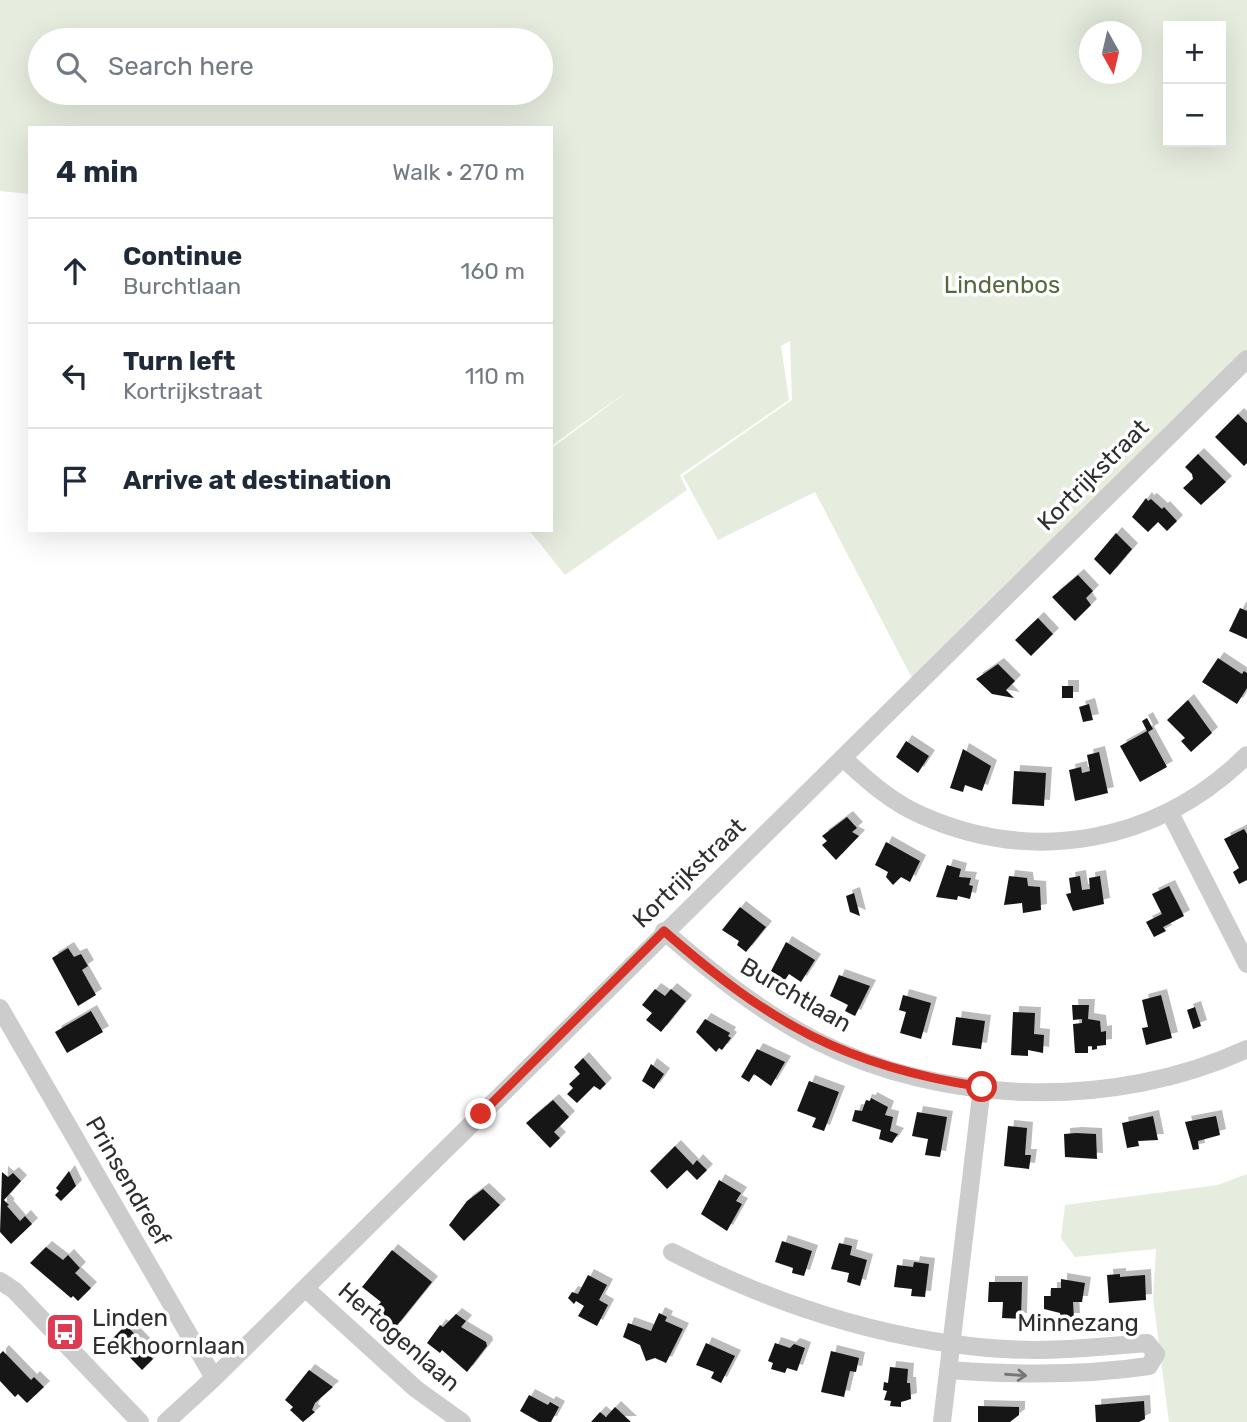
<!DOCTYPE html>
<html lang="en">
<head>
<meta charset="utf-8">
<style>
  body { margin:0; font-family:Rubik,sans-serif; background:#f6f6f7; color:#1f2937 }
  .controls { position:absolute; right:21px; top:21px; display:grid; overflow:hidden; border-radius:0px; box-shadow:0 7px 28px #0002 }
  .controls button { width:63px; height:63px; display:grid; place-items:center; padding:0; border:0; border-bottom:2px solid #e0e1e3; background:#fff; color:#1f2937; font:35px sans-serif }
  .compass { position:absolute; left:1079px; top:21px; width:63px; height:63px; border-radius:50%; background:#fff; box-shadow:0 7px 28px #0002; rotate:172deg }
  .stop { position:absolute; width:21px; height:21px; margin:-16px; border:5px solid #d93025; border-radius:50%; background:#fff }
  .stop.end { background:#d93025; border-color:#fff; box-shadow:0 2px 7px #0008 }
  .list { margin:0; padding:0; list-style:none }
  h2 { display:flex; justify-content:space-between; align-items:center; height:91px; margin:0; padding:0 28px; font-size:30px }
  h2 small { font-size:23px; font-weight:400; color:#747a83 }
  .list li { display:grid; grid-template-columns:46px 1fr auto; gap:21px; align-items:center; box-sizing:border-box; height:105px; padding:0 28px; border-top:2px solid #e0e1e3 }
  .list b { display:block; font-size:26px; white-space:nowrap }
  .list p { margin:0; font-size:23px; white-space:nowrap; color:#747a83 }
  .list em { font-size:23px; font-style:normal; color:#747a83 }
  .icon { flex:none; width:38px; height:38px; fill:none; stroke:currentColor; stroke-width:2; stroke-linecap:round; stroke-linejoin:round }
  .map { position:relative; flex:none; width:1247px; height:1422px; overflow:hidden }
  .search { position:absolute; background:#fff; box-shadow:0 7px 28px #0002; left:28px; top:28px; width:525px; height:77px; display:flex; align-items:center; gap:18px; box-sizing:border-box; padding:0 24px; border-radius:38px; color:#747a83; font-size:26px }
  .panel { position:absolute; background:#fff; box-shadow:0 7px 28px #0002; left:28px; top:126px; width:525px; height:406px; border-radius:0px }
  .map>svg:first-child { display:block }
  .green { fill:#e6ecde; fill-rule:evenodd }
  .building { fill:#161616; filter:url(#shadow) }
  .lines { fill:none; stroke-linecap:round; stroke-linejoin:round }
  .minor { stroke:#ccc; stroke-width:18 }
  .oneway { stroke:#767676 }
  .route { stroke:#d93025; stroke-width:9 }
  .labels { text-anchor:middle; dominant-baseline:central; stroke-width:7; stroke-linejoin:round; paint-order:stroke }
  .park-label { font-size:24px; fill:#56693e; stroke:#fff }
  .street-label { font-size:24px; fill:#2f2f2f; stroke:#fff }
  .poi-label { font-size:24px; fill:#2f2f2f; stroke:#fff; text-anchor:start }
</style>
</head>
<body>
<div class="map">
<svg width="1247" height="1422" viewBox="0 0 1247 1422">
  <defs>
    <filter id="shadow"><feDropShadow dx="6" dy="-6" stdDeviation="0" flood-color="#0004"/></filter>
  </defs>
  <rect width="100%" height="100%" fill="#fff"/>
  <path class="green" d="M0,0H1247V351L914,682L815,492L718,540L683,476L792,400L790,341L781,346L789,400L680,475L687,490L565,575L529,530H551V449L633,387L551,446V128H30V194L0,191ZM1168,26H1221V142H1168ZM1090,32H1132V74H1090ZM40,40H541V93H40Z
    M1247,1174V1422H1169L1153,1298L1156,1249L1075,1257L1061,1238L1065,1205L1218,1185Z"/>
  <path class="building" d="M1238,414L1247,423V463L1244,466L1215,437Z
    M1198,454L1226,482L1201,505L1183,488L1193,479L1192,474L1185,467Z
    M1146,498L1148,501L1151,499L1162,509L1164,507L1177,521L1167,531L1158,522L1148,532L1132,517Z
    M1116,533L1132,549L1110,575L1094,559Z
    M1078,575L1093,591L1086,598L1091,605L1075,621L1052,597Z
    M1240,608L1247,611V639L1229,631Z
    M1038,618L1053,634L1031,656L1015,640Z
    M1218,658L1242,674L1244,671L1247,673V688L1237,704L1202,682Z
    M998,664L1015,681L1006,690L1014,698L992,694L976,679Z
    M1062,686H1073V698H1062Z
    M1188,700L1212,733L1191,752L1181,741L1185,738L1167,720Z
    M1089,704L1093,720L1083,722L1079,707Z
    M1147,718L1153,729L1148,732L1167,767L1140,782L1120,746L1147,731L1142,721Z
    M906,741L929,756L918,773L896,757Z
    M963,749L991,766L982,791L965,785L963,792L950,788Z
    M1099,752L1108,793L1075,801L1069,770L1081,767L1082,773L1090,771L1087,755Z
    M1014,771L1046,773L1044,806L1012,804Z
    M847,817L857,828L852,832L859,836L836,860L822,845L827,841L822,836Z
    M1244,829L1247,834V880L1239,884L1233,872L1239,868L1224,839Z
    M886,842L920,861L910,882L901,877L893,885L886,877L888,872L875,865Z
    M947,865L961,869L959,877L971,878L969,885L973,886L970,899L958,896L957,900L936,897Z
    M1009,876L1027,878L1028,886L1040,887L1041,910L1023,913L1022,903L1004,905Z
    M1080,876L1082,890L1090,889L1089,878L1100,876L1104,904L1073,911L1066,894L1071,893L1069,878Z
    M1169,886L1184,916L1163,927L1166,931L1154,937L1146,922L1162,914L1152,894Z
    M854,893L860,916L850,912L846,896Z
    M740,907L766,927L746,952L737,945L739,941L722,930Z
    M786,942L815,960L801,982L789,974L785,980L771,971Z
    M68,948L74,957L81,954L88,966L82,970L96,995L78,1006L52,958Z
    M839,975L870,986L855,1016L845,1011L848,1005L830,996Z
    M655,989L665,996L671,989L686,1001L661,1032L646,1020L652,1013L642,1005Z
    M903,995L931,1003L921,1039L900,1033L906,1012L899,1010Z
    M1161,995L1172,1038L1146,1045L1142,1028L1148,1027L1142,1000Z
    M1072,1005H1089L1088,1019L1100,1021L1101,1032L1106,1031V1045L1097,1046V1049L1092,1050V1046H1088V1053H1075L1073,1024L1082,1023V1019L1073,1020Z
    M1195,1007L1201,1026L1193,1029L1187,1010Z
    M91,1011L103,1032L67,1053L55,1032Z
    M1013,1012L1035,1013L1034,1034L1044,1035L1043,1053L1028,1050V1056L1011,1055Z
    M956,1017L985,1021L981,1049L952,1045Z
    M705,1019L730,1033L728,1036L731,1038L722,1050L719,1048L716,1052L696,1032Z
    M757,1049L785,1062L771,1086L754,1074L749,1082L741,1077Z
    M583,1058L606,1084L600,1090L594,1086L577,1103L567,1094L573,1088L569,1084L580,1074L574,1067Z
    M651,1064L664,1074L654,1089L642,1081Z
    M809,1081L839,1092L824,1131L812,1127L816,1118L797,1111Z
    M871,1098L888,1107L885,1115L893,1117L890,1131L898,1134L892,1143L879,1139L881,1130L852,1121L855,1110L862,1111L866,1100L870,1101Z
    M553,1100L569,1117L554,1132L560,1138L550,1148L526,1123Z
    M917,1112L947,1117L940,1157L925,1155L928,1139L912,1136Z
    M1153,1116L1158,1140L1138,1141L1139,1146L1127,1148L1122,1123Z
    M1216,1116L1220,1135L1198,1141L1199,1149L1193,1150L1185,1122Z
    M1008,1126L1027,1128L1025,1155H1031L1029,1169L1004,1166Z
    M1076,1133L1096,1134L1097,1159L1065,1157L1064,1134Z
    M675,1146L693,1165L697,1160L707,1170L697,1180L687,1170L667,1189L650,1171Z
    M69,1171L76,1186L61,1201L55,1195L59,1191L56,1188Z
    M2,1172L8,1177L13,1173L21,1181L4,1200L9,1205L7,1206L20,1221L25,1216L32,1224L11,1244L0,1232Z
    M719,1180L741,1193L736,1201L742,1204L727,1231L701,1214Z
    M483,1189L500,1205L464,1241L449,1225L467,1201Z
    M782,1241L812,1251L804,1276L792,1273L793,1268L775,1262Z
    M839,1243L852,1246L850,1255L867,1260L860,1286L847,1282L849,1273L831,1269Z
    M46,1247L63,1260L68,1255L80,1268L75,1273L91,1288L78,1301L73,1296L71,1298L30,1263Z
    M392,1250L432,1282L395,1328L374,1310L381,1302L362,1287Z
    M914,1262L929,1264L925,1297L911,1296L912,1289L894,1287L897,1265L913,1267Z
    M1120,1274V1277L1145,1275L1146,1300L1109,1303L1107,1275Z
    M588,1275L607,1285L599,1300L608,1305L597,1326L578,1316L584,1306L576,1301L574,1304L568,1298L572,1292L578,1294Z
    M1061,1279L1085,1283L1082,1302H1073L1074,1319H1060V1313L1044,1309V1296H1051V1288H1061Z
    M989,1282H1022L1021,1319L1002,1318L1003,1302H988Z
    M659,1313L667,1317L665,1321L683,1329L666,1363L655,1358L646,1361L640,1345L623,1337L628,1323L651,1331Z
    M456,1314L466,1321L461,1327L486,1342L487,1346L467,1372L442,1350L440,1353L427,1343L440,1325L443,1327Z
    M126,1325L148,1348L145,1351L153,1359L142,1370L112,1339Z
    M706,1343L735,1356L721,1383L711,1378L714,1372L696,1365Z
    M775,1343L790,1348L794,1344L805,1348L797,1371L787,1368L785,1373L771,1369L773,1363L768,1361Z
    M3,1351L31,1380L34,1377L44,1387L27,1403L18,1394L15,1397L0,1381V1354Z
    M831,1351L859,1358L856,1372L850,1371L844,1397L821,1392Z
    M890,1367L908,1369L907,1383H910L911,1399L901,1402V1407L890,1406L891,1401L884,1400L887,1391L883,1390L884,1382L888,1383Z
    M309,1370L333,1387L315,1403L312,1410L315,1412L303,1422L290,1410L293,1407L285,1400Z
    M529,1395L548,1405L550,1402L559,1407L551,1422H539L520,1411Z
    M1144,1401L1145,1419L1139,1422H1096L1095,1405Z
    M978,1406L1019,1407V1415L1010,1422H978Z
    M615,1407L631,1422H591L600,1412L606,1417Z"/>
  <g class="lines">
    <path class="minor" d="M843,758C867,780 891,802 921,815C1035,866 1159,842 1247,755
      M1170,813L1247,964
      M664,931C711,972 759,1011 815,1040C943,1106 1116,1110 1247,1049
      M0,1008L214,1378
      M672,1252C782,1309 910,1349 1035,1350C1072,1350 1110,1346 1147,1343L1156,1354L1149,1366C1082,1376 1016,1375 948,1370
      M0,1281L14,1290L140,1422
      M305,1288L416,1389L462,1422
      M166,1422L214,1378L1247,359
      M942,1422L982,1087"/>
  </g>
  <defs><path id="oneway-shaft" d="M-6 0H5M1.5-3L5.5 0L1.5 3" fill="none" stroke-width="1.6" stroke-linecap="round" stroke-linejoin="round" transform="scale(1.75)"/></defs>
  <use class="oneway" href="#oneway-shaft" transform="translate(1016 1375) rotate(4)"/>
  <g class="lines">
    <path class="route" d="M481,1114L664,931C768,1022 844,1066 982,1087"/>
  </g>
  <defs>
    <g id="bus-square" transform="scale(2.0125)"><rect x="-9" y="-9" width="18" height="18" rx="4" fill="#de3a52" stroke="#fff"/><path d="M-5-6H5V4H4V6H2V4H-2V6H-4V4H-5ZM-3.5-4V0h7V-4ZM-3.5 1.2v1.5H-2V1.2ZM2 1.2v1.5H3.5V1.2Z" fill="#fff"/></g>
  </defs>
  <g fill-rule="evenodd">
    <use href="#bus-square" x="65" y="1332"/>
  </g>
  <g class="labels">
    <g class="park-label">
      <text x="1002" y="285">Lindenbos</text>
    </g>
    <g class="street-label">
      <text transform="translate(1093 475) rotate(-45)">Kortrijkstraat</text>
      <text transform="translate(689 873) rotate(-44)">Kortrijkstraat</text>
      <text transform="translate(796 995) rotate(30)">Burchtlaan</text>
      <text transform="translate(128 1181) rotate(60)">Prinsendreef</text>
      <text x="1078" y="1323">Minnezang</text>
      <text transform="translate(399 1337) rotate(41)">Hertogenlaan</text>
    </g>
    <g class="poi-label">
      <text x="92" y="1318">Linden<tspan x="92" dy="28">Eekhoornlaan</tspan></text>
    </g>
  </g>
</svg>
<div class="controls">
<button>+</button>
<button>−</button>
</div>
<svg class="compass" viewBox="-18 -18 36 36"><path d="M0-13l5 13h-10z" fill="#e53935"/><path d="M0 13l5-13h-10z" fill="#747a83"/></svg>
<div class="stop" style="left:982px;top:1087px"></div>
<div class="stop end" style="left:481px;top:1114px"></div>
<div class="search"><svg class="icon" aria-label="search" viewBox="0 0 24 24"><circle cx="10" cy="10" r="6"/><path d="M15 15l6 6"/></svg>Search here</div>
<section class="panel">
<h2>4 min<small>Walk · 270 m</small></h2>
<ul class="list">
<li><svg class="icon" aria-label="ahead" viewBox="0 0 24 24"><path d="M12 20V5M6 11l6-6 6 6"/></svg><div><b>Continue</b><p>Burchtlaan</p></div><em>160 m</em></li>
<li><svg class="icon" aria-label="left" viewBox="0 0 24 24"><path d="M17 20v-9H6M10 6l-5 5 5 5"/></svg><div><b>Turn left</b><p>Kortrijkstraat</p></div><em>110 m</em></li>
<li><svg class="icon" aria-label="arrive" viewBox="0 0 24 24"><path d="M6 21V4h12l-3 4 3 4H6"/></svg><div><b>Arrive at destination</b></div></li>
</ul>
</section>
</div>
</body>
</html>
